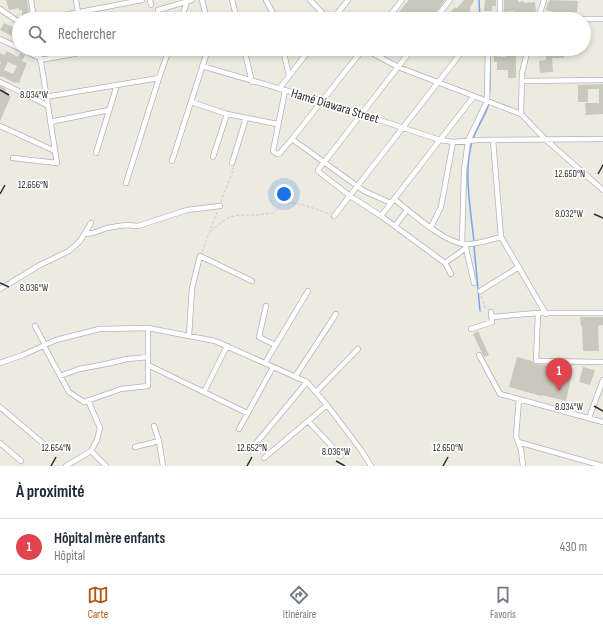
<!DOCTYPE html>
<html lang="fr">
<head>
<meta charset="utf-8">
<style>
  body { margin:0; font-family:"Sofia Sans Condensed",sans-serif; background:#f2f2f3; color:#1f2937 }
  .you { position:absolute; left:284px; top:194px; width:14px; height:14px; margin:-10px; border:3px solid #fff; border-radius:50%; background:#1a73e8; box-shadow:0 0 0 6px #1a73e833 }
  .badge { display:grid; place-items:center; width:26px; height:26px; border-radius:50%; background:#b45309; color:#fff; font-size:13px; font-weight:700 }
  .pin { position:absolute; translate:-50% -33px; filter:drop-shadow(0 1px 2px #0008) }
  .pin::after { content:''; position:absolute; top:21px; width:14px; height:12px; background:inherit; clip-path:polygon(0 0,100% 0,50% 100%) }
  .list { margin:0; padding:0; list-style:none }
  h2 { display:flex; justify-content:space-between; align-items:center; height:52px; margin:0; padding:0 16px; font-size:17px }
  h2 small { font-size:13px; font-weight:400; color:#747a83 }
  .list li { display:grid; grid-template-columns:26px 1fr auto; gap:12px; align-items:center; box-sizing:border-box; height:56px; padding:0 16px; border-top:1px solid #e0e1e3 }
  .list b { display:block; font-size:15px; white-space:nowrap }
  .list p { margin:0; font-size:13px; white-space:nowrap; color:#747a83 }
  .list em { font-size:13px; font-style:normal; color:#747a83 }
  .icon { flex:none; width:22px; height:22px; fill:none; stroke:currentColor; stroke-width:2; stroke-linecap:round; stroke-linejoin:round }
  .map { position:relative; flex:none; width:603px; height:466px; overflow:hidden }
  .search { position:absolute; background:#fff; box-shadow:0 2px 6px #0003; left:12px; right:12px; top:12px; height:44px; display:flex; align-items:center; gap:10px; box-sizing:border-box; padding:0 14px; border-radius:22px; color:#747a83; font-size:15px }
  .sheet { height:108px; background:#fff }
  nav { display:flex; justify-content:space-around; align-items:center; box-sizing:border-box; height:56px; border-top:1px solid #e0e1e3; background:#fff; font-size:11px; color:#747a83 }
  nav a { display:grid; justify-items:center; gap:2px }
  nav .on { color:#b45309 }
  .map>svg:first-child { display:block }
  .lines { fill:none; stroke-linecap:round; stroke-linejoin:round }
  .stream { stroke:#74a8ed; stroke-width:1.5 }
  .building { fill:#c9c8bd; fill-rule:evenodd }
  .minor-casing { stroke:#b4b2bf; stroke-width:6 }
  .path { stroke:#ccc; stroke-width:1; stroke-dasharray:3 2; stroke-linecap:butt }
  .minor { stroke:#fff; stroke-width:4.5 }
  .ticks { fill:none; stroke:#2c2c2c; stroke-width:1.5 }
  .labels { text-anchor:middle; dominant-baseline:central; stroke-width:3.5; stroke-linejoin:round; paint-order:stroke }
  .street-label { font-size:13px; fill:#2c2c2c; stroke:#fff }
  .ticks-label { font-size:10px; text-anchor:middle; fill:#2c2c2c; stroke:#fff; stroke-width:3.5; stroke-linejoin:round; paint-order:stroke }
</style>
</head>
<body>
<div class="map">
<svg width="603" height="466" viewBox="0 0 603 466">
  <rect width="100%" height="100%" fill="#edebdf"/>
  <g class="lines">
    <path class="stream" d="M479,0L480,19
      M489,98L490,87V58
      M473,139C477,126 487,115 489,102
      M472,142C463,172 471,211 474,242
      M474,246L480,311"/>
  </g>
  <path class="building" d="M6,0H27L30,19H22V10H19V8L9,10Z
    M409,0H445L431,19H417L413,16L411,19H401L396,15Z
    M464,0H474L469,11L479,19H442L445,14L448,15L455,7L456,9Z
    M485,0H496V6H492V11H484Z
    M504,0H518V2L524,1V3L535,2L536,12L514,13V11L504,12Z
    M550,0L578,1L577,12L558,13L546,10L548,2H549Z
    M4,23L15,28L12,36L0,30Z
    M506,49H521V53H516V78H508V70H497V62H494V56L506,57Z
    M532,49L564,50V58H552L553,72L540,73L539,61L546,60V53L532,52Z
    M7,51L18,57L20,53L25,55L22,61L27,63L19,83L16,82L15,83L1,76L0,78V65L1,62H0V53L4,55ZM8,62L17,66L13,74L4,70Z
    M603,84V114L586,115L585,103H599V89H588V102H578V85Z
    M0,86L6,89L5,93L11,96L0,121Z
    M580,317H603V325L598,326L599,351H583L582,326H581Z
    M478,331L489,355L484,357L473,334Z
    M517,357L532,361L534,364L548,365L549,366L572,373L566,401L542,395L541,396L509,387Z
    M583,367L595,370L590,385L579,382Z"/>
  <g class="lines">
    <g class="minor-casing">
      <path id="minor" d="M31,0L34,19
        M76,0L78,12
        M150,0L151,5
        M202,0L206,16
        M232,0L237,19
        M266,0L276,19
        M310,0L328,19
        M500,0V19
        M0,9L19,22
        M158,10L192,0
        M59,16L142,0
        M181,18L216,15L218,17L217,19
        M181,19L187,2
        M333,19L348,0
        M387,19L402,0
        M435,19L450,0
        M538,19L544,0
        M584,19H603
        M0,39L19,48
        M21,49L40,58
        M244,49L252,82
        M283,49L289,76
        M365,49L398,67L521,114L545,139L603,190
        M412,49L318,170L319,172L350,196L381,216L445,263L451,274
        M40,60L101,49
        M202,66L322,101L440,140L453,142L478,140L603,139
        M523,81L603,80
        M0,82L47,105
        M279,89L310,49
        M285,91L273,151L277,154L280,153L292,139L363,49
        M45,97L159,78
        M191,102L227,114L277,124
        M521,114L522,73L528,49
        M50,122L109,110
        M0,126L55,151
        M292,139L364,191L391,203
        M493,140L501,237L546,314
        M96,153L117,85
        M213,157L227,114
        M13,158L57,163L39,49
        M172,161L208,49
        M232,163L246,118
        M126,183L159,78L169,49
        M394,199C411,212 443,242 464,244C477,245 489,240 501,237
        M334,216L464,49
        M381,216L474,96
        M395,226L407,210
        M431,227L441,207L453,142
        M85,234L93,233L107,228L125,225L138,226L187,210L220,206
        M462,244L464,171L468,141L487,101L488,49
        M465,244L474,283
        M445,263L466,248
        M0,289L40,265L69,251L80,241L91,223
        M480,291L519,267
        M266,306L259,337L275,345
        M538,313L536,361L603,362
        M492,317L538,313H603
        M35,326L45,345
        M471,329L492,322L491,312
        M189,336L192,288L200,256L252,281
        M44,346L69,392L84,402L121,389L148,386V328
        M479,355L500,394L603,422
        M0,363L23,355L56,340L99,329L148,328L215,341L307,382L327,405L361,450L371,466
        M265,363L308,291
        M148,365L247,413
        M60,376L79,369L106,364L127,359L148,357
        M295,377L336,314
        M204,392L227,346
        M316,392L358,349
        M519,399L516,436L521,450L523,466
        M0,407L45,445
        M589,418L603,380
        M308,421L341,456
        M154,426L159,441L163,466
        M239,429L273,367
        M518,442L603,466
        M0,443L21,461
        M135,447L159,441
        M253,447L307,382
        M91,451L106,466
        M264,458L327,405
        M66,466L91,451L97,440L100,428L88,400"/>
    </g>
    <path class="path" d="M221,202C224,190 232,179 233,167
      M211,231L227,218L239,215H259L273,213L283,203C300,202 313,208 329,214
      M202,252L217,212
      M481,296L486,310"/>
    <use href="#minor" class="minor"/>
  </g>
  <path class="ticks" d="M0,90L9,95M598,174L603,165M0,194L5,185M594,214L603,218M0,283L9,287M594,406L603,411M336,461L345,466M51,466L56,457M247,466L252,457M443,466L448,457"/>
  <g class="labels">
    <g class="street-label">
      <text transform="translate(335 106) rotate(17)">Hamé Diawara Street</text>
    </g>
  </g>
  <g class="ticks-label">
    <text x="34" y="98">8.034°W</text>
    <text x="570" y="177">12.650°N</text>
    <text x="33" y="188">12.656°N</text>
    <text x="569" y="217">8.032°W</text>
    <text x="34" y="291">8.036°W</text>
    <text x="569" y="410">8.034°W</text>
    <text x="56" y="451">12.654°N</text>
    <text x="252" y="451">12.652°N</text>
    <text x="448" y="451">12.650°N</text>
    <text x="336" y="455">8.036°W</text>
  </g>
</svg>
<div class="you"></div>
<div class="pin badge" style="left:559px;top:391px;background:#e0444e">1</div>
<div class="search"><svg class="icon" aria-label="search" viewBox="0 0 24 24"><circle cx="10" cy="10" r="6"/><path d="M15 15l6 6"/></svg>Rechercher</div>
</div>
<section class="sheet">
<h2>À proximité<small></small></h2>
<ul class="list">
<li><span class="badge" style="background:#e0444e">1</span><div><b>Hôpital mère enfants</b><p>Hôpital</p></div><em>430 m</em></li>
</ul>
</section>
<nav>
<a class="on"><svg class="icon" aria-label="map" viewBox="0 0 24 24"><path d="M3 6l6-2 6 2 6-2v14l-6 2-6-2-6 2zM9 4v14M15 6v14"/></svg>Carte</a>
<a><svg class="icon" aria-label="directions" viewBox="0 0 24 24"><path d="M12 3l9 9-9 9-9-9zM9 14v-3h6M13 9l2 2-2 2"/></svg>Itinéraire</a>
<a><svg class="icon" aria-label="saved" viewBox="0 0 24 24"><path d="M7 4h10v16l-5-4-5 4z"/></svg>Favoris</a>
</nav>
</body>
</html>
